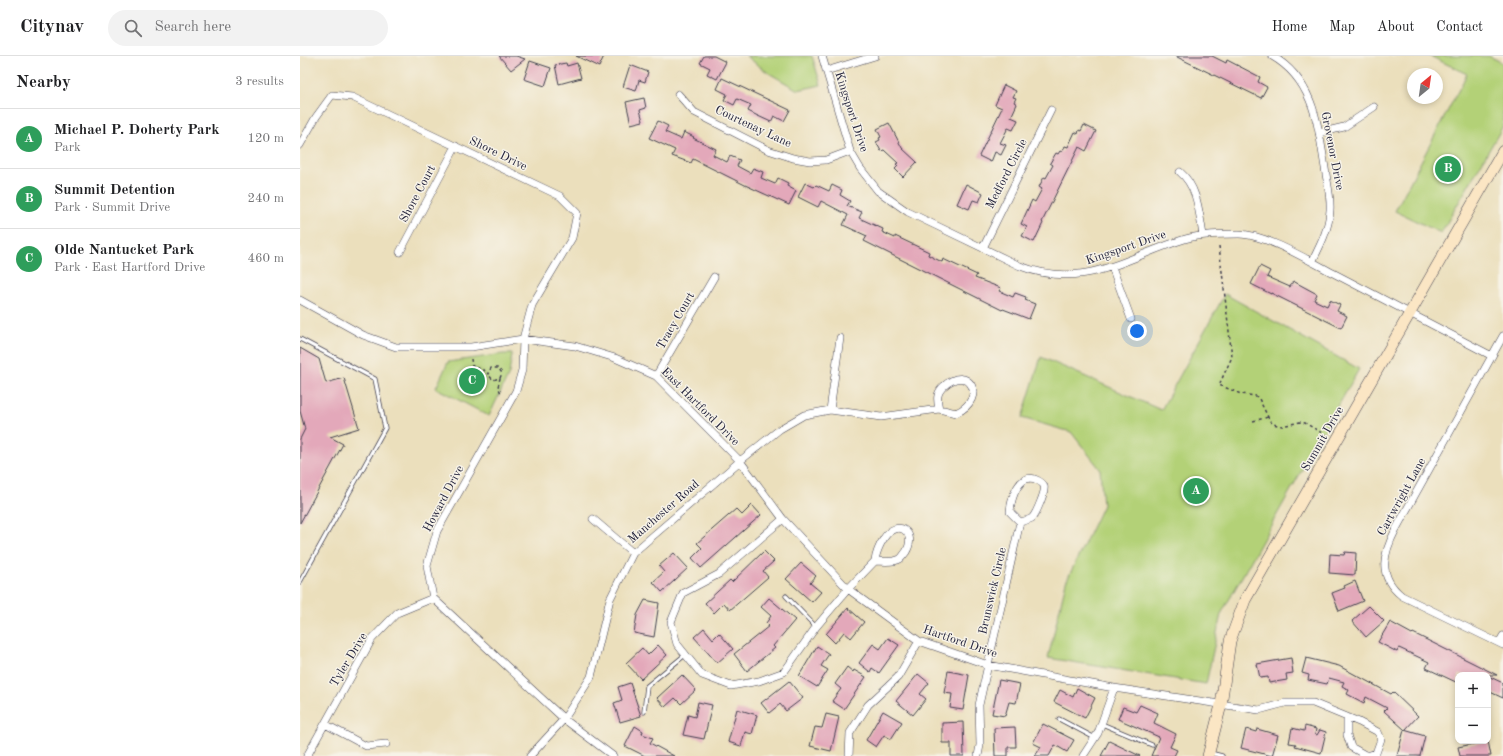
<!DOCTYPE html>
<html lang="en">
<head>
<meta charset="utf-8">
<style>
  body { margin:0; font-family:"Old Standard TT",serif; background:#f2f2f2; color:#202124 }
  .controls { position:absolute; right:12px; bottom:12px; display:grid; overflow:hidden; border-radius:8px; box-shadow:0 2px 6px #0003 }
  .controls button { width:36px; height:36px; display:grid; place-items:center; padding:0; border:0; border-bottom:1px solid #e0e0e0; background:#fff; color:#202124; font:20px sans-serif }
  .compass { position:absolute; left:1107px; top:12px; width:36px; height:36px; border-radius:50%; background:#fff; box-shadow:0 2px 6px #0003; rotate:29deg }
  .you { position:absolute; left:837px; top:275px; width:14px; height:14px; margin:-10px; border:3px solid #fff; border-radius:50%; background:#1a73e8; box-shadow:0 0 0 6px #1a73e833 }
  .badge { display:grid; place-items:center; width:26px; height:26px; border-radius:50%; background:#c8321e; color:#fff; font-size:13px; font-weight:700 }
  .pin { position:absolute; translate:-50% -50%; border:2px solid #fff; box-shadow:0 1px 4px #0006 }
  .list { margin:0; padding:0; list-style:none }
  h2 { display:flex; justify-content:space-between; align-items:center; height:52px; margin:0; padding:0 16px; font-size:17px }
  h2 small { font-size:13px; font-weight:400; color:#757577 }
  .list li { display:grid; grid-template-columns:26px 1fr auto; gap:12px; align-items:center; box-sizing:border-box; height:60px; padding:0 16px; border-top:1px solid #e0e0e0 }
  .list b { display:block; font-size:15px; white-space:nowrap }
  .list p { margin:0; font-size:13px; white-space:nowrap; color:#757577 }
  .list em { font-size:13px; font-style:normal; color:#757577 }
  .icon { flex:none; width:22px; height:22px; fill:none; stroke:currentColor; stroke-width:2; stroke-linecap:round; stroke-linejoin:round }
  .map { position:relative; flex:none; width:1203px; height:700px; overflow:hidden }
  header { display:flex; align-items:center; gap:24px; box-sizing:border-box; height:56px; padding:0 20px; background:#fff; border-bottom:1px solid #e0e0e0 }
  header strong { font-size:19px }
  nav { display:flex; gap:22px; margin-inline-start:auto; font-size:14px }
  .search { width:280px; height:36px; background:#f2f2f2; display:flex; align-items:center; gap:10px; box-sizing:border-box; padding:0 14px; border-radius:22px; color:#757577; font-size:15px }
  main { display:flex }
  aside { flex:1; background:#fff }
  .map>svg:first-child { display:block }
  .green { fill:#b3d177; stroke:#6a7a59 }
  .building { fill:#e3a8ba }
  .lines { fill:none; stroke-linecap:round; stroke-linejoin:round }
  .lane-casing { stroke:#403e4e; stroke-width:5 }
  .street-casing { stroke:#403e4e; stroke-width:8 }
  .secondary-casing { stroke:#403e4e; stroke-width:12 }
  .path { stroke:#403e4e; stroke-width:1.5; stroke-dasharray:3 3; stroke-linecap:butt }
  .lane { stroke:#fff; stroke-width:3.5 }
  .street { stroke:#fff; stroke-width:7 }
  .secondary { stroke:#fbe6c4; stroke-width:11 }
  .labels { text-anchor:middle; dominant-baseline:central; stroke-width:3; stroke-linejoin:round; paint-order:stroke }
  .street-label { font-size:12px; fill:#22223b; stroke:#f7f3e8 }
</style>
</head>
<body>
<header>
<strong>Citynav</strong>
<div class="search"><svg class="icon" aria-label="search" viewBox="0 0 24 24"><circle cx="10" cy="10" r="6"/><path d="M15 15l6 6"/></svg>Search here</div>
<nav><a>Home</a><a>Map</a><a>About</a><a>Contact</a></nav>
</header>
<main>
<aside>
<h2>Nearby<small>3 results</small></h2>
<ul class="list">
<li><span class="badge" style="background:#2e9e5b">A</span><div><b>Michael P. Doherty Park</b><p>Park</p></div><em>120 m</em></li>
<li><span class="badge" style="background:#2e9e5b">B</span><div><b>Summit Detention</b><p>Park · Summit Drive</p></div><em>240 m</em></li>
<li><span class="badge" style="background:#2e9e5b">C</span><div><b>Olde Nantucket Park</b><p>Park · East Hartford Drive</p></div><em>460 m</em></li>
</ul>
</aside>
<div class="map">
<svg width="1203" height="700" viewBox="0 0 1203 700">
  <rect width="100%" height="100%" fill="#f7f3e8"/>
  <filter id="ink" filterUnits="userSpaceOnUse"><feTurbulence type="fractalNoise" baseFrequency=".025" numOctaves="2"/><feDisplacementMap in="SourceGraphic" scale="8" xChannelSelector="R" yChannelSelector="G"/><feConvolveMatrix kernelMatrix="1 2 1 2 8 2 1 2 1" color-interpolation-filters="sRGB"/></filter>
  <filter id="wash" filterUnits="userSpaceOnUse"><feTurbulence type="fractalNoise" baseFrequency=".012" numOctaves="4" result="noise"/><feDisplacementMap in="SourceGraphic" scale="16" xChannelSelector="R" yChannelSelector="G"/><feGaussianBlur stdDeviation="0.9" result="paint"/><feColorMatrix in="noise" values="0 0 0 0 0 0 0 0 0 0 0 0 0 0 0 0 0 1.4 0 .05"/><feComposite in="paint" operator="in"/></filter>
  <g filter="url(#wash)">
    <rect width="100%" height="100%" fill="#ebdfbc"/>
    <path class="green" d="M446,0H512L521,29L498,34L467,16Z
      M1130,0H1189L1203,7V70L1141,177L1095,155L1167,18Z
      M925,238L1059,313L921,558L906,628L748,602L766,526L803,449L800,413L771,376L722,362L741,301L861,354Z
      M203,298H212L209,318L189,360L136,332L148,306Z"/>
    <g id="blocks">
      <path class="building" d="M199,0H216L225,3L211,14Z
        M276,0H304L299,11Z
        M404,0H414L426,6L417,23L407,18L410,12L400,7Z
        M875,0H912L926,7L927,4L960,21L958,26L967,31L961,42Z
        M230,5L251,12L245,30L224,23Z
        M266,7L267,10L277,7L281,22L259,28L255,9Z
        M330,9L348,16L345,26L339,24L336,35L323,31Z
        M422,22L490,54L484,65L474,60L471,66L458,60L448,55L451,49L437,43L434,49L424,44L427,38L417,33Z
        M704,29L716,35L713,41L716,42L714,46L717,48L711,61L718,64L713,74L708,72L700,87L706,89L701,99L695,96L691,106L679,100L702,52L695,49Z
        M344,42L346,52L340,54L343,65L331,68L326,46Z
        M358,65L368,70L365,76L381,83L384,76L394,81L393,82L416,93L413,99L427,106L430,100L440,104L437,110L450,117L453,112L463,116L461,122L475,128L478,122L488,127L487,130L496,135L489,149L445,129L393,103L391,107L372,100L375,94L349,82Z
        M589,67L602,92L617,106L603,121L595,113L598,110L596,108L598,107L584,94L581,95L576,86L580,84L579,82L581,81L577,73Z
        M784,69L796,75L786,95L779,91L742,166L743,167L734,186L722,180L727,171L721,168L732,144L735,146L742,133L739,131L744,121L746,122L753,109L750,107L756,97L758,98L760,95L762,96L765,90L768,91L775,76L778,78L779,74L781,75Z
        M505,127L514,131L516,129L529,135L532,129L542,134L540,139L550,145L547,150L562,156L559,162L583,173L582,176L595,182V180L629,196L628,199L642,206L643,203L677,219L675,222L701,232L699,235L713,241L715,237L726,241L725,244L735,248L729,263L703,253L702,254L564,185L567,180L543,169L548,159L521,145L518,151L498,141Z
        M666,128L683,137L679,146L673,144L669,153L657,148Z
        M960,210L970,215L967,221L990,231L993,225L1017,238L1014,244L1027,250L1030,244L1040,249L1037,255L1047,260L1041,272L971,237V238L951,228Z
        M0,292L19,303L26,327L44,322L59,372L30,381L43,388L0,467V383L5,373L0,355Z
        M452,449L461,459L401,512L392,502L402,492L397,487L436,453L442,459Z
        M464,495L474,505L463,515L468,521L430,554L424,547L414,557L405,547L430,524L432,526Z
        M1045,496L1056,497L1055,519L1029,517L1030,498L1044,499Z
        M374,497L388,512L362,536L353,526L364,516L359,510Z
        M501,507L516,520L510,527L521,536L512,546L486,523Z
        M1055,525L1063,545L1039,555L1032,537L1045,532L1044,530Z
        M469,542L495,564L473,590L475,592L447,615L434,598L469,570L466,567L471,560L461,551Z
        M345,544L359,547L354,581L334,577L337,559Z
        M1069,550L1084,565L1066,581L1052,565Z
        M548,552L564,566L551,582L544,576L535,587L526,578Z
        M1090,566L1112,578L1113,577L1197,619H1158V627L1126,612L1129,606L1099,592L1097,596L1078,586Z
        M404,572L413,583L419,577L433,593L417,607L394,581Z
        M588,582L599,589L579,617L572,612L570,616L559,607L573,588L580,593Z
        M358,589L367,599L341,623L326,607L342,592L348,599Z
        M517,590L529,598L521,610L528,614L517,631L499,620Z
        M991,602L993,617L986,618L987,624L969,627L968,621L960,622L957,608Z
        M1006,602L1039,610L1091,638L1093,636L1118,660L1105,674L1084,655L1087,652L1066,641L1064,647L1047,638L1049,634L1042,630L1044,626L1029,622L1027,628L1008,624L1009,619L1002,617Z
        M547,611L553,616L554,614L566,621L544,653L532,645L541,633L535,628Z
        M648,615L669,619L663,654L650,652L652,638L644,637Z
        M618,618L629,627L620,638L626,643L613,659L596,645Z
        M382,619L396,634L381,648L375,642L365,651L357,642Z
        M1188,620L1203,627V642L1188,635Z
        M699,624L720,628L716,647L709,646L705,660L692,658Z
        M489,625L503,642L486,655L480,648L469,657L461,647Z
        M330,627L341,660L320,666L314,647L322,644L318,631Z
        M777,632L795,642L785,662L754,646L760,634L773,641Z
        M398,646L412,649L404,683L383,679L388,659L395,661Z
        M840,649L858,657L854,667L876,678L870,691L877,694L874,700H851L859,681L818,663L823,651L836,656Z
        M437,653L457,659L452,678L445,676L441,690L428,686Z
        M583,655L602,666L591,683L584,679L576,691L566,684Z
        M526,658L539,661L531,695L510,690L515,671L522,672Z
        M663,666L664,700H651V687H642V667Z
        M743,668L774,684L767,696L755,689L749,700H735L741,691L733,687Z
        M335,670L343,675L342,678L353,682L350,687L374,700H345L325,690Z
        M1005,670L1016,673L1015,678L1017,679L1020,674L1026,676L1021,697L995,690L996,688L989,687L992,672L1004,675Z
        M715,671L716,691H708V700H695L694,672Z
        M946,673L956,676L957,673L978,679L972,700L941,692Z
        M1104,674L1125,680L1120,700H1097Z
        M809,685L840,700H801Z
        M1188,685L1191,700H1160L1158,691Z"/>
    </g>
  </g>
  <g filter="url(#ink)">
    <use href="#blocks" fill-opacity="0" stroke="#403e4e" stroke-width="1"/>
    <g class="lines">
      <g class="lane-casing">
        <path id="lane" d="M0,283L75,323L85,372L0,526
          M486,540L516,571
          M344,656L347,630L385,599
          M759,663L795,682
          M802,668L852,689
          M910,697L922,700"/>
      </g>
      <g class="street-casing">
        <path id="street" d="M522,0L550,95L560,112L578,135L608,156L720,210C785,235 826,201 885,183C902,178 921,178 939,178C965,178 1010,205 1033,217C1086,245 1139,272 1192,300
          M972,0C1014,24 1018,69 1025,112C1027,126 1031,141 1030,154C1029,173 1020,190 1012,206
          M526,15L575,0
          M378,38L394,56L468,94L493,102L510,105L526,104L550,95
          M1019,77L1044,71L1074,51
          M0,89L16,61L32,39L52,41L260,140L277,157L272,182L232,249L223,283L222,314L216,335L137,475L127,510L133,542L264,663L313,700
          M880,116C898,131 899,157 903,179
          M683,192L751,54
          M100,196L156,90
          M812,211L831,263
          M0,244L63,279L96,291H171L223,283L275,290L315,302L356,320L440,405L483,463L548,533L619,585L688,609L814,632L959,654L985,647H1013L1059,666L1078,676L1081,683L1076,697L1067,700L1051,691L1047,679V661
          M1203,280L1096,473C1083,498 1077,520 1102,540L1203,589
          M356,320L414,221
          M530,354L540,282
          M293,463L333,497
          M483,463L419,518L383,537L371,566L377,588L402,619L431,630L459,625L484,616L516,571L548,533L575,505C576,496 579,490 584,482C597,462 618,476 606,496C604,498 602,502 600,503C593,507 583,505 575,505
          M1199,587L1203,580
          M25,668L66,690L86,688
          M7,700L72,583L97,557L133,542
          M230,700L264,663L291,621L310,543L333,497L440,405L480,373L504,359L530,354L581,361L639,353L656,357C689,342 668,307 644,330C636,337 637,344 639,353
          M549,700L550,677L568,649L598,621L619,585
          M678,700L680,689L679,649L720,466L710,456C711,443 719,415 737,424C739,425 743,427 744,430C746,435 736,458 732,462C729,464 724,465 720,466
          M783,700L798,677L814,632"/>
      </g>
      <g class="secondary-casing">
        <path id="secondary" d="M908,700L921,649L930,585L945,544L1203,95"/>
      </g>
      <path class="path" d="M919,190L932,301L919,329L941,338L956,340L959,343L970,365L973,368L982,370L1000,366L1005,367L1027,380
        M171,303L172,310L186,315L188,318L191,312H198L202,317L200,322L193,324L188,318
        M200,322L198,331L201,337
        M953,365L968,361"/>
      <use href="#lane" class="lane"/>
      <use href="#street" class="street"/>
      <use href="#secondary" class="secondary"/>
    </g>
  </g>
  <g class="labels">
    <g class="street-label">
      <text transform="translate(551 56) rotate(72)">Kingsport Drive</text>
      <text transform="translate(453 71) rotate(25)">Courtenay Lane</text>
      <text transform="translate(1032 95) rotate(79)">Grovenor Drive</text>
      <text transform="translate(198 98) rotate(26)">Shore Drive</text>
      <text transform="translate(707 118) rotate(-63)">Medford Circle</text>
      <text transform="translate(118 138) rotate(-62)">Shore Court</text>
      <text transform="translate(826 192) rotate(-19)">Kingsport Drive</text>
      <text transform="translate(376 265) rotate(-60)">Tracy Court</text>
      <text transform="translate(400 351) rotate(45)">East Hartford Drive</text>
      <text transform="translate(1023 383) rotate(-60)">Summit Drive</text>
      <text transform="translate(1102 441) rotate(-61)">Cartwright Lane</text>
      <text transform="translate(144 443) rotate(-62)">Howard Drive</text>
      <text transform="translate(364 456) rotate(-41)">Manchester Road</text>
      <text transform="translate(693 535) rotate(-77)">Brunswick Circle</text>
      <text transform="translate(660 586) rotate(19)">Hartford Drive</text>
      <text transform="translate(49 604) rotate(-59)">Tyler Drive</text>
    </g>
  </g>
</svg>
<div class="controls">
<button>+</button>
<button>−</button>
</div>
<svg class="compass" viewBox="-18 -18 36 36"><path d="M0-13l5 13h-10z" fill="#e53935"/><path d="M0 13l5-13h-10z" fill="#757577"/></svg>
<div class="you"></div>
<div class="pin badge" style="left:896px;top:435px;background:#2e9e5b">A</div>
<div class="pin badge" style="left:1148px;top:113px;background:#2e9e5b">B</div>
<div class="pin badge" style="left:172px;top:325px;background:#2e9e5b">C</div>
</div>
</main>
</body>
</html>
